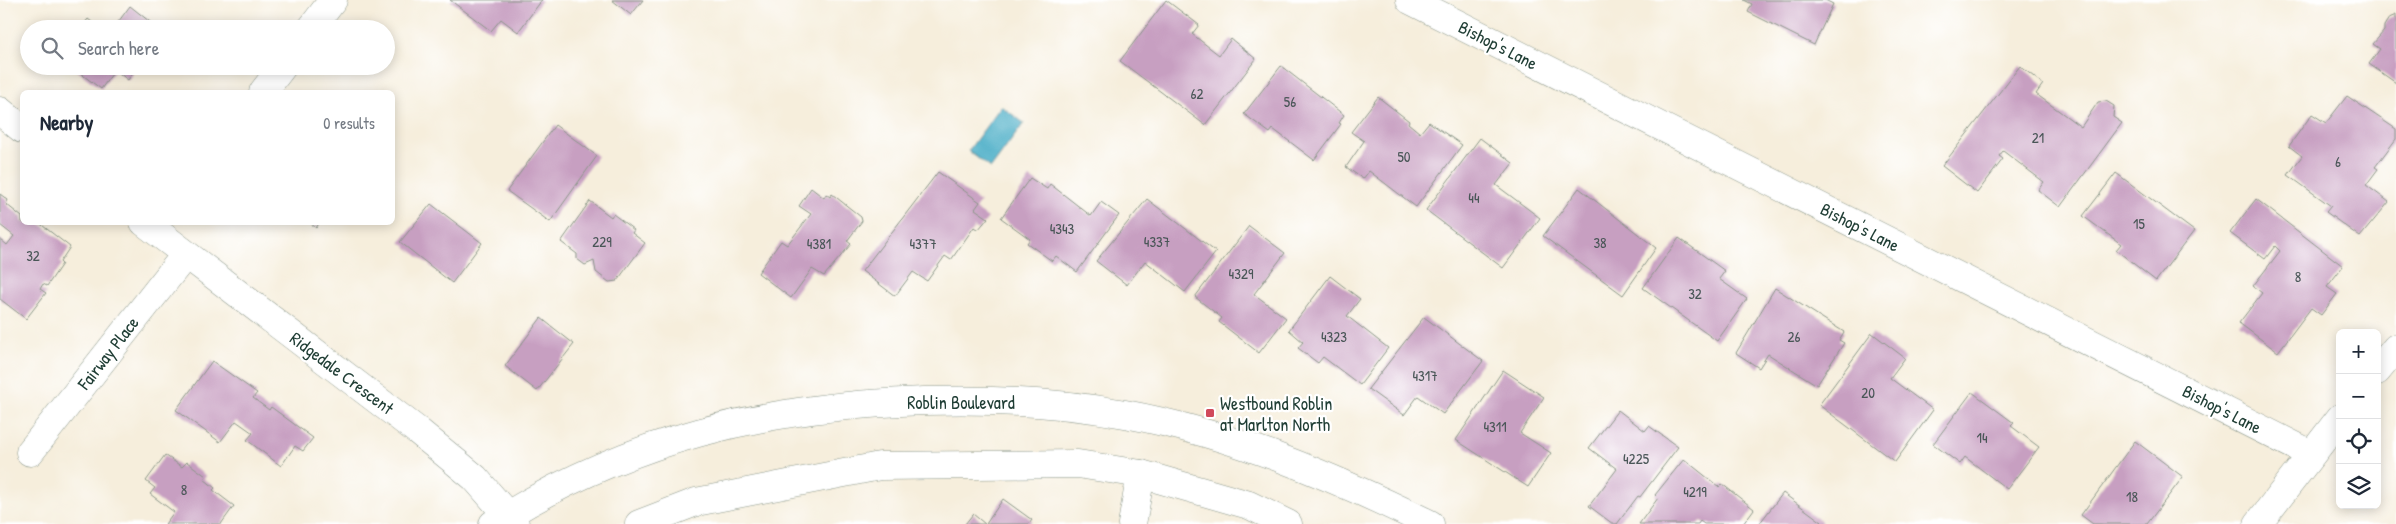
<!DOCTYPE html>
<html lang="en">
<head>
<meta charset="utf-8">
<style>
  body { margin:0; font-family:"Patrick Hand",sans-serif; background:#f2f2f3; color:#1f2937 }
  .controls { position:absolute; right:15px; bottom:15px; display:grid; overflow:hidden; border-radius:8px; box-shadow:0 2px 12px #0003 }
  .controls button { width:45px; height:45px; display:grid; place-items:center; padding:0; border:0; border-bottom:1px solid #e0e1e3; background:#fff; color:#1f2937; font:25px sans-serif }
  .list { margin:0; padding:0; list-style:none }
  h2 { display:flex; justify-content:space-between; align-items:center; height:65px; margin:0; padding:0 20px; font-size:21px }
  h2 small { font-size:16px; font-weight:400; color:#747a83 }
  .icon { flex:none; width:28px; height:28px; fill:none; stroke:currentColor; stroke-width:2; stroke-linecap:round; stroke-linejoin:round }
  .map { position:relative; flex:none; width:2396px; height:524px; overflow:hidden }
  .search { position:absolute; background:#fff; box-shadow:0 2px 12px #0003; left:20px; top:20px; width:375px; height:55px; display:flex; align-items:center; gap:12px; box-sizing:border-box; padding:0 18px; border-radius:28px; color:#747a83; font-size:19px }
  .panel { position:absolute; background:#fff; box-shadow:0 2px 12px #0003; left:20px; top:90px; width:375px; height:135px; border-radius:8px }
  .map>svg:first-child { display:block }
  .water { fill:#45abc5; stroke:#32747c }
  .building { fill:#c79fc1 }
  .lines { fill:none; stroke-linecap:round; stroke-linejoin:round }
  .street-casing { stroke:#8a9688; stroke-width:29 }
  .secondary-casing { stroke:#8a9688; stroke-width:29 }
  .street { stroke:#fff; stroke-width:28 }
  .secondary { stroke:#fff; stroke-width:28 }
  .poi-dot { fill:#d1495b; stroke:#fff; stroke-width:2 }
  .labels { text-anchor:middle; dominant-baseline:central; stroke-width:4.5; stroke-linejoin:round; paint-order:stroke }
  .number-label { font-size:15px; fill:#495657 }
  .street-label { font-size:18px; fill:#1f3d34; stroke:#fff }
  .poi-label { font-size:18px; fill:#1f3d34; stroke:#fff; text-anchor:start }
</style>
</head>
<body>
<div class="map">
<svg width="2396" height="524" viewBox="0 0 2396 524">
  <rect width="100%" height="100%" fill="#fff"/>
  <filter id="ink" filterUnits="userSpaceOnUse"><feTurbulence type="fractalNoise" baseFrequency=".02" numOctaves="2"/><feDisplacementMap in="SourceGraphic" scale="10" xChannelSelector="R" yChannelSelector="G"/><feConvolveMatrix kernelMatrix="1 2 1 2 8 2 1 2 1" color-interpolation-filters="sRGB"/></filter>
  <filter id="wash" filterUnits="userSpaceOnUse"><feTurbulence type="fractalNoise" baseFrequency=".0096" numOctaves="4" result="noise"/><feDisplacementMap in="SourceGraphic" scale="20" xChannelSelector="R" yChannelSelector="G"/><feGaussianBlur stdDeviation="1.12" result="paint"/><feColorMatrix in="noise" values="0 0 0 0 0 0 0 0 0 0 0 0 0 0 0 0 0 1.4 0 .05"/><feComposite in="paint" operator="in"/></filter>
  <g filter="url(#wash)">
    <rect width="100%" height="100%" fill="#f6eedc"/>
    <path class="water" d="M1001,106L1024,123L991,168L968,151Z"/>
    <g id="blocks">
      <path class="building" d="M450,0H542L518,32L501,19L491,31Z
        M612,0H643L631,15Z
        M1166,0L1199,25L1192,34L1219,55L1231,39L1256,59L1205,125L1120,61Z
        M1744,0H1825L1833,4L1814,45L1748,12L1752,4Z
        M130,6L159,29H113Z
        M2396,15V83L2369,64L2380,49L2373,44L2384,31V26L2389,18Z
        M88,19L101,29H80Z
        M71,66H138L128,80L115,70L101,89Z
        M1281,66L1344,115L1339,123L1341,124L1314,160L1273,129L1270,133L1244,114Z
        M2020,66L2043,84L2036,94L2081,127L2098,102L2106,101L2114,106L2113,117L2122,123L2060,207L2038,190L2044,182L2003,151L1999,156L2003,159L1977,193L1942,166Z
        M2347,96L2396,129V139L2375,167L2378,169L2366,185L2389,202L2360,237L2326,212L2331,206L2288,175L2302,156L2289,146L2312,114L2326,123Z
        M1378,97L1409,121L1408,123L1420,133L1429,122L1462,145L1416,207L1369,171L1363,179L1346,167L1364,141L1351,132Z
        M555,125L597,156L550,222L507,191Z
        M1480,138L1513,163L1496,185L1540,218L1503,268L1426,210Z
        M938,172L980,202L975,209L988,218L978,230L974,227L951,260L945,256L927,281L913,272L895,296L862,271Z
        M2116,173L2194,231L2156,281L2116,250L2121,244L2083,216Z
        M1030,178L1047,189L1050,184L1091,216L1101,202L1119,215L1077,272L1056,256L1052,261L1027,243L1030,239L1001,218Z
        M811,188L824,198L826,194L830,197L832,194L861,217L862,221L847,241L851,244L824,276L812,269L791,298L758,273L781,241L787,245L811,214L799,206Z
        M1579,188L1656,248L1623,295L1543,236Z
        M0,194L8,200L6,204L22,217V222H38L70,247L60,262L62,264L47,286L43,284L40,289L46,293L26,319L0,299V239L7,245L14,236L0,225Z
        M1147,199L1216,252L1185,292L1145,261L1127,285L1096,261Z
        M2256,199L2343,266L2327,287L2337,294L2321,315L2311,308L2278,352L2239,323L2262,293L2253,286L2280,251L2275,246L2265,259L2230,233Z
        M590,201L611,217L613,214L634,230L632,233L645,243L617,281L609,282L596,272L594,261L585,265L577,259V254L561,242Z
        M431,204L482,243L452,283L400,242Z
        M309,222H320L316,228Z
        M1249,226L1285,253L1254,294L1286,318L1259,353L1219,322L1222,318L1195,297Z
        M1679,238L1725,271L1719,279L1747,299L1717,341L1643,288Z
        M1330,276L1360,299L1347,316L1388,348L1360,385L1323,357L1318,363L1298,348L1303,342L1289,330Z
        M1775,288L1844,332L1839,340L1844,343L1817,385L1768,354L1759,368L1736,353Z
        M1424,317L1483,361L1443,414L1418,396L1404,415L1368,389Z
        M541,318L574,344L537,391L505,366Z
        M1872,333L1905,358L1890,378L1933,410L1895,462L1819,405Z
        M212,361L257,393L253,398L269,410L271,407L313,438L303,451L295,446L281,466L247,440L253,433L236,421L220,442L176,410Z
        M1503,370L1544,397L1520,433L1551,453L1528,487L1456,440Z
        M1972,392L2014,423L2011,426L2039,447L2007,489L1965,457L1960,464L1933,444Z
        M1618,410L1645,431L1649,426L1678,447L1640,497L1638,496L1617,524H1613L1589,506L1617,469L1589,448Z
        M2135,441L2183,477L2147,524H2093L2081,515Z
        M165,455L182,467L187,462L206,476L204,479L215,488L213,490L234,506L221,524H165L174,512L150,494L155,488L146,481Z
        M1684,459L1719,487L1722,484L1754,509L1743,524H1704L1700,521L1698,524H1639L1658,498L1655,495Z
        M1783,493L1822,522L1820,524H1759Z
        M1003,499L1032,520L1029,524H986Z
        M973,514L985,524H965Z"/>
    </g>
  </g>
  <g filter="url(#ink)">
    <use href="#blocks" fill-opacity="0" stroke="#8a9688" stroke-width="1"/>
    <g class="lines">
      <g class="street-casing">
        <path id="street" d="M1410,0L2311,454
          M311,29L333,0
          M263,92L283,66
          M0,111L22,129
          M144,222L418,431L475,478L515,524
          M2377,371L2396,348
          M30,452L186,254
          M1132,524L1141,474
          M2258,524L2340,418"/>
      </g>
      <g class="secondary-casing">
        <path id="secondary" d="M493,524C627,439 766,406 924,401C991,399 1059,402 1125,414C1233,434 1332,476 1430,524
          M639,524L696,502L880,466L1078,464L1141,474L1249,505L1288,524"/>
      </g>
      <use href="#street" class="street"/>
      <use href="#secondary" class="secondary"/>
    </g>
  </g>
  <rect class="poi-dot" x="1205" y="408" width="10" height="10" rx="2.5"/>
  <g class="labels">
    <g class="number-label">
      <text x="1197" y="93">62</text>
      <text x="1290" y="101">56</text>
      <text x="2038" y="137">21</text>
      <text x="1404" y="156">50</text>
      <text x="2338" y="161">6</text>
      <text x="1474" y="197">44</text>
      <text x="2139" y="223">15</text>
      <text x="1062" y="228">4343</text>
      <text x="602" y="241">229</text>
      <text x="1157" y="241">4337</text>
      <text x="1600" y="242">38</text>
      <text x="819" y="243">4381</text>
      <text x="923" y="243">4377</text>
      <text x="33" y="255">32</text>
      <text x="1241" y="273">4329</text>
      <text x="2298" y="276">8</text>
      <text x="1695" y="293">32</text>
      <text x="1334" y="336">4323</text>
      <text x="1794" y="336">26</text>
      <text x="1425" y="375">4317</text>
      <text x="1868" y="392">20</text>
      <text x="1495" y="426">4311</text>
      <text x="1982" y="437">14</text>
      <text x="1636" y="458">4225</text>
      <text x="184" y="489">8</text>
      <text x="1695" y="491">4219</text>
      <text x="2132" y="496">18</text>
    </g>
    <g class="street-label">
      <text transform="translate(1498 45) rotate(27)">Bishop's Lane</text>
      <text transform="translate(1860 227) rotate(27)">Bishop's Lane</text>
      <text transform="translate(108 353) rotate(-52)">Fairway Place</text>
      <text transform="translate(342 373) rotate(37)">Ridgedale Crescent</text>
      <text x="961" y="402">Roblin Boulevard</text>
      <text transform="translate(2222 409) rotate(27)">Bishop's Lane</text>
    </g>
    <g class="poi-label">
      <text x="1220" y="403">Westbound Roblin<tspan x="1220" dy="21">at Marlton North</tspan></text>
    </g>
  </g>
</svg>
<div class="controls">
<button>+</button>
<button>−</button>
<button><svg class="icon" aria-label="locate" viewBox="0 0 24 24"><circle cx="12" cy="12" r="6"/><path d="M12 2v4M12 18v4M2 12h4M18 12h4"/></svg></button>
<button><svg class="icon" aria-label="layers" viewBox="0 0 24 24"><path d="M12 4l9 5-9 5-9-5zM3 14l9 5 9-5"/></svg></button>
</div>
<div class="search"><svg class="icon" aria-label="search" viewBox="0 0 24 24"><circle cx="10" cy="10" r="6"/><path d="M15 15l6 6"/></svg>Search here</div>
<section class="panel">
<h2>Nearby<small>0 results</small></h2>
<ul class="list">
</ul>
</section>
</div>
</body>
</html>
